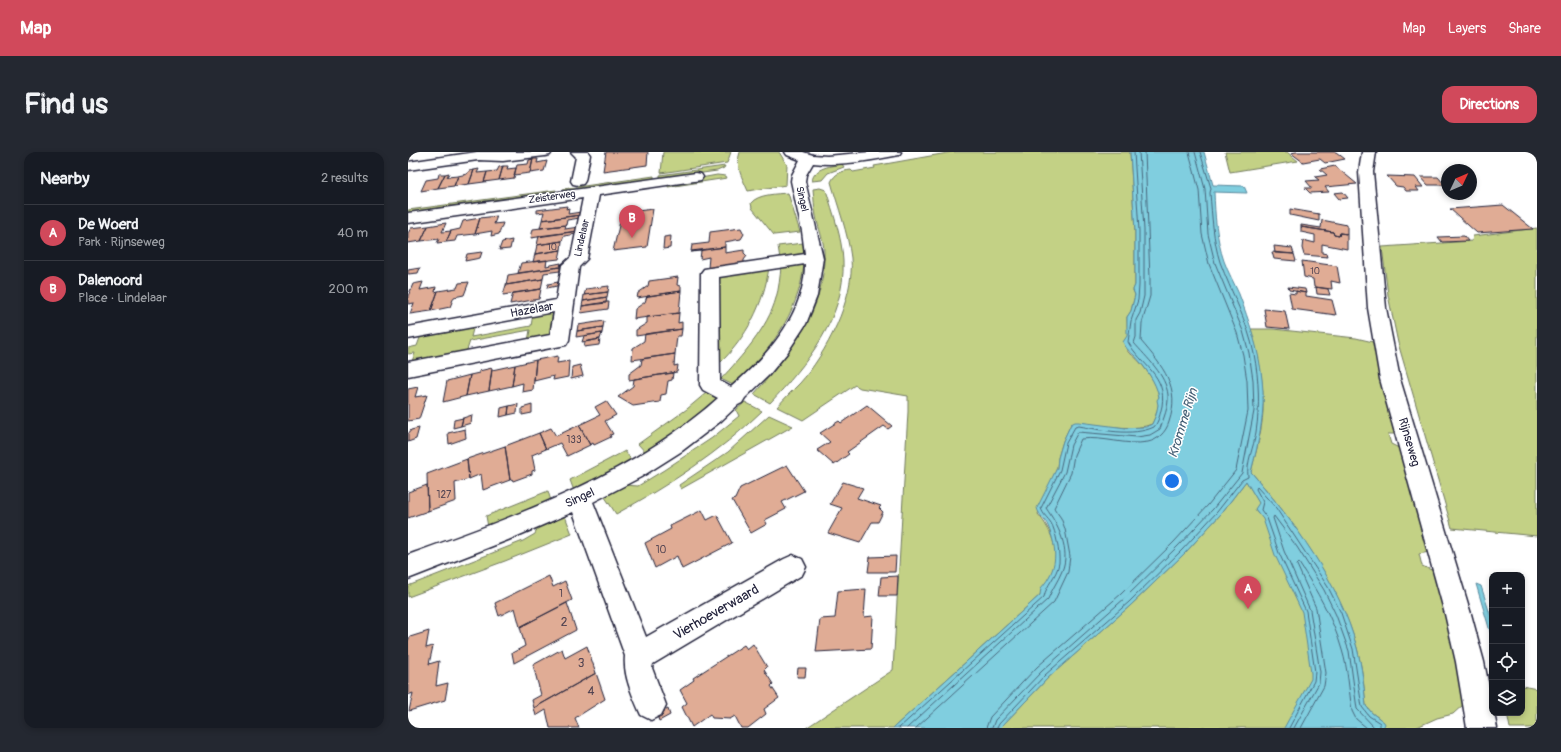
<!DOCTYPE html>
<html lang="en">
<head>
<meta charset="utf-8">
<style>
  body { margin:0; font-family:Pangolin,sans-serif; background:#242831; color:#f1f3f6 }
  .controls { position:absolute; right:12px; bottom:12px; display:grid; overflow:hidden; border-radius:8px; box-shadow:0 2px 6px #0003 }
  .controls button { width:36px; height:36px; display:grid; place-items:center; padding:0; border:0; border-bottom:1px solid #363941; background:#171b24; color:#f1f3f6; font:20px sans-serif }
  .compass { position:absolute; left:1033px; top:12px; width:36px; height:36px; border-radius:50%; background:#171b24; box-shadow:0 2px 6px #0003; rotate:46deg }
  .you { position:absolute; left:764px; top:329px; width:14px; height:14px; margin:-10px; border:3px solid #fff; border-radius:50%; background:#1a73e8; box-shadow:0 0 0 6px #1a73e833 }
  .badge { display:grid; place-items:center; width:26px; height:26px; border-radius:50%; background:#d1495b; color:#fff; font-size:13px; font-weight:700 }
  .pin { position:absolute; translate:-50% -33px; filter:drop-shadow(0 1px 2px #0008) }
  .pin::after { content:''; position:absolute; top:21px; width:14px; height:12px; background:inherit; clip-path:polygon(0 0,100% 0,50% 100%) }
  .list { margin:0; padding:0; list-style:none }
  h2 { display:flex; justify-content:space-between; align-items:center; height:52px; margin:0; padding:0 16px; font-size:17px }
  h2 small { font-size:13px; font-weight:400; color:#9ea1a6 }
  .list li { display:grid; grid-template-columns:26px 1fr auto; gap:12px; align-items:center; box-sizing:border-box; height:56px; padding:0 16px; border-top:1px solid #363941 }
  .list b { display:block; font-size:15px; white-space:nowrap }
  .list p { margin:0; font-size:13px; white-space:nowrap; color:#9ea1a6 }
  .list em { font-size:13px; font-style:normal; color:#9ea1a6 }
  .icon { flex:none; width:22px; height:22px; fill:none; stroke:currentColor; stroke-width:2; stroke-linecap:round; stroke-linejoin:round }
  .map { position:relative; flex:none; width:1129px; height:576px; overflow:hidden; border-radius:12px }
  header { display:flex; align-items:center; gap:24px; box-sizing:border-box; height:56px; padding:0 20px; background:#d1495b; color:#fff }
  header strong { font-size:19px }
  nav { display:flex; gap:22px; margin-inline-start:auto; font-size:14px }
  .intro { display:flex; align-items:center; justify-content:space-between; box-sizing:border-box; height:96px; padding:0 24px }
  h1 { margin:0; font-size:28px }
  .button { padding:10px 18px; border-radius:12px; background:#d1495b; color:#fff; font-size:14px; font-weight:700 }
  main { display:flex; gap:24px; padding:0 24px }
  aside { flex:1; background:#171b24; border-radius:12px; box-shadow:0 2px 6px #0003 }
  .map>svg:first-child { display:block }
  .green { fill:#c3d185; stroke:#727a60 }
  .water { fill:#80cedf; stroke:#5a899d }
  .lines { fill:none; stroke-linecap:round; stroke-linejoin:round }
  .shore { stroke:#48677d; stroke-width:1 }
  .building { fill:#e0ac95; stroke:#22223b }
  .minor-casing { stroke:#22223b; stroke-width:3 }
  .minor { fill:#fff; fill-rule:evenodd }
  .labels { text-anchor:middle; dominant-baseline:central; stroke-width:3; stroke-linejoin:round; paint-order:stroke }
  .far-number-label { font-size:9px; fill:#524452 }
  .far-street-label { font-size:10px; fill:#22223b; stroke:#fff }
  .number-label { font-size:10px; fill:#524452 }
  .street-label { font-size:12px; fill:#22223b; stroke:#fff }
  .near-number-label { font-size:12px; fill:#524452 }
  .water-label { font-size:13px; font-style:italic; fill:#435e74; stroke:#fff }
  .near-street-label { font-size:14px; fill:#22223b; stroke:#fff }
</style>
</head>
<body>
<header>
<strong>Map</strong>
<nav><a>Map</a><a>Layers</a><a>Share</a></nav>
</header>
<div class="intro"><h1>Find us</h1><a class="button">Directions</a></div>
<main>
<aside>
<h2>Nearby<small>2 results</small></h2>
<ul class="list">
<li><span class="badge">A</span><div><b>De Woerd</b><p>Park · Rijnseweg</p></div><em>40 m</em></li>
<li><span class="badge">B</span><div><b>Dalenoord</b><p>Place · Lindelaar</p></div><em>200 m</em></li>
</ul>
</aside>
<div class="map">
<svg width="1129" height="576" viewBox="0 0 1129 576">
  <rect width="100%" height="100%" fill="#fff"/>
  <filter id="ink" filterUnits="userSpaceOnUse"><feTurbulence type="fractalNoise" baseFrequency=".025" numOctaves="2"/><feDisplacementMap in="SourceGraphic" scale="8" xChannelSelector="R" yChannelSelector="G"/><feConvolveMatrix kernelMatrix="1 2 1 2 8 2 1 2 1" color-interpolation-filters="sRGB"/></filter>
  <g filter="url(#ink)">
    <path class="green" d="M255,0H323L319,11L253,21Z
      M332,0H371L379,13L378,33L340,39C334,25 327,15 332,0Z
      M545,0H722L727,79V133L725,138L727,143L723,159L719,165L720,200C731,206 750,231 751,245C751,254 748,264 744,272C729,279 699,274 682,272C674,271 671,270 663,272L655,289L650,306L649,316L630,362C641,375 650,394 647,412C645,423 636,432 632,443L485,576H398L485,518L500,260V244L452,236L447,233L395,268L369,255C376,247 384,239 392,231C418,202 447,146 443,106C440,81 430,55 423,30C427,21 434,19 443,18L445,20L467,16L466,14Z
      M817,0H879L890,9L822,20Z
      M434,12L436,15L420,21L414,28L404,29C406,15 424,14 434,12Z
      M317,14L316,16L309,19L252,27V23Z
      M309,23L318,24L319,26L260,35V32Z
      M246,24V28L154,41L155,37Z
      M412,36L418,38C425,61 434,85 435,109C438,165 398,213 362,251L346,242C382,201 418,159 416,100C416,88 410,76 408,64C406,55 406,46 405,37Z
      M148,38L147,42L0,63V58Z
      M380,41L392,80L366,83L344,56L343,51C350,42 369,42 380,41Z
      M1129,76V384L1044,376L990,191L980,143L974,95L1064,89L1065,84Z
      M395,91L396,103L372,107L370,94Z
      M396,113C390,164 361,198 327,234L313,227C333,205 360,176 368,146C371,136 372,125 373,115Z
      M361,115C356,152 338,186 312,211H307L309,124Z
      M145,158L141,186L120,189L122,178L62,189L58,201L3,212L7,201L0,202V196L9,194L13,183L66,173L63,185L123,174L125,162Z
      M843,177H865L948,186L965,190L987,282H980L983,292L991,296L1021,400L1011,402L1014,414L1026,419L1040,467L1056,552L1045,562L1029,566L1007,576H975L976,575L971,566L964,561L958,554C956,534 954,515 949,496C932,433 885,368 843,320C848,300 854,279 855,259C856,231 851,204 843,177Z
      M298,241L312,248L238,301L230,292L279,257Z
      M337,250L354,259C311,301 261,333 208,362L197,345L217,333L230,334L256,318L304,286L331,264L328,258Z
      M361,263L385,274L273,337L271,333L320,300Z
      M217,299L224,309L166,339L162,328Z
      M838,329L852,352L847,357L850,361L860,350L947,576H592L640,526L723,453L777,401L812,363Z
      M140,339L143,349L80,375L78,364Z
      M157,364L164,382L97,409L0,445V434L115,389L127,382L130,375Z
      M1114,534L1129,537V576H1102L1099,561H1114Z"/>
    <path class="water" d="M722,0H796L805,33L836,34L839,41L806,40C807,63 808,86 816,109C820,120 826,131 831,142C841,169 851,197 854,227C858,259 851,289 843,320C886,370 932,431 949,496C954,515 956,534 958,554L964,561L976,570L977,572L975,576H876L903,527V521L894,460L867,403L855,367L847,357L851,351L838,329L812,363L777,401L723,453L640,526L592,576H485L632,443L633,436C650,417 650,398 640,374C637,367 631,364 629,356L649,316L650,306L655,289L663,272L667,270H671L718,276L738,275L744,272L748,263L750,253L749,248L751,245C748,230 737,215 727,204C721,199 719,198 715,190L719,184V165L723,159L727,143L725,138L727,133V79Z
      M1068,432L1073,434L1084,468V486Z"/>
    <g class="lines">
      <path class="shore" d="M491,576L636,445C638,433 649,424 651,411C652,402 648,379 643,371C640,366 635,363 633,356L652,318L658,291L667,275L671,274C693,278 725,285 746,275C751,269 752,262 754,254C759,223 733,213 720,190L723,169L730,148L731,133V79L726,0
        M499,576L640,447C644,437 650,429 654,419C663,398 650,373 638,356L657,320L663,293L670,280L729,285L742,283L752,277C755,267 761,255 760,243C758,223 739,206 726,191L728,185V168L732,161L736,144V78L731,0
        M508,576L646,450L660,420L662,404L657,377L653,366L646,356L663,321L666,303L673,287C695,284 718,294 740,290C750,288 758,280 761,270C773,235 755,215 733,189L734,171L742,144V126L737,0
        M578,576L582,565L629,515L713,442L766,390L800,353L828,318L840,259L839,229L835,203L829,181L801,112L794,82L791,38L781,0
        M584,576L587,568L634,519L717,446L770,394L805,357L834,321L846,259L845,228L841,201L835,179L807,111L800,82L797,37L787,0
        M589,576L591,572L637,523L721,450L774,398L809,360L834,328L840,325C838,310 846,295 848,280C852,254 851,228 846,202C840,170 823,140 812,110C805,88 804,64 802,41L803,36L792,0
        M881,576L906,529L907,520L898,459L871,401L859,366L853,358L855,350L848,337L849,335L868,356L920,435L933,461L945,497L954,555L961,564L972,571V576
        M886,576L911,531L912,520L902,458L876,399L865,366L866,364L889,395L916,438L928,463L941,499L949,557L967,576
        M893,576L916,534L918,521L908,456L889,413L891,411C909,439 925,466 934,498C940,517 941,539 944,559L948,567L959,576"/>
    </g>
    <path class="building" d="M198,0H240L239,13L195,19Z
      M888,0H928L937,7L917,11L912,7L895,10L883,1Z
      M125,7L122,21L106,23L109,13L120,12L121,8Z
      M125,7H130L129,11L139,9L136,19L122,21Z
      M95,14L91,28L76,30L79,20L89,19L91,15Z
      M95,14H100L99,17L108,16L106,26L91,28Z
      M927,14L949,32L917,35L921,40L902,41L897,36H904L898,29L911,28L907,25L919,23L912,17Z
      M71,17L69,21L79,20L76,30L61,32L66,18Z
      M66,18L61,32L46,34L50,24L59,22L61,19Z
      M41,21L39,25L50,24L46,34L30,36L37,22Z
      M31,22H37L30,36L13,39L18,28L30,26Z
      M979,24L1007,25L1015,35H1008L1011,39H998L995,35L988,34Z
      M1013,25H1030L1037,33H1020Z
      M935,40L940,46L931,47L926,41Z
      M1095,53L1125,77L1069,81L1042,57Z
      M159,54L158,57L161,56L160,62L173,60V63L134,68L136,60L129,61V58Z
      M245,57L239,95L205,99L214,61Z
      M882,57L911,62V69L882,63Z
      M173,63L172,66L159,68L158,73L132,76L134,68Z
      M89,64L86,72L95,71L91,82L83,84L84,79L67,82L72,66Z
      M72,66L67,82L49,84L47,89L38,90L43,79L52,77L55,69Z
      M914,68L939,73V82L932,81L931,84L926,83L925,80L893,75V73L913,76Z
      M38,71L34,80L43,79L38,90L29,91L31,87L13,89L20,74Z
      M158,73L157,77L171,75L170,79L123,86L125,77Z
      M20,74L13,89L0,91V81L3,76Z
      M893,75L925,80L926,83L931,84L932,81L939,82V97L914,92V101L919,102L920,105L896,103L894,96L895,88L907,91V83L893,80Z
      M333,76L336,82L333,87L317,90V95L283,99L284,93L301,91L302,80Z
      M170,79L169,82L156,84L154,89L129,93L131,84Z
      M263,84L262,96L255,97L256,85Z
      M1056,84L1060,89L1034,90L1030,85Z
      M104,88L102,97L91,98L94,90Z
      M154,89L153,98L127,102L129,93Z
      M866,94L884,96L886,102L867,101Z
      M317,95V101L336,98V101L339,104L336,108V111L300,116L301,105L292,107L293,99L283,100Z
      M153,98L151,107L125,110L127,102Z
      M74,100L72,106L57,109L59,102Z
      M864,100L886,102L888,109L866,107Z
      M139,108L138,114L153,111L152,115L110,121L113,111Z
      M894,109L929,114L932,131L923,129L924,137L906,135L905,127L896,125Z
      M152,115V119L136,121L135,127L98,133L100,123Z
      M12,116L10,121L0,122V118Z
      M270,125L269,133L273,134V139L229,146L230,141L240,134L241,129Z
      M135,127L133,137L95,143L98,133Z
      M15,130L12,138L28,135L27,140L30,139L23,159L2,162L6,151L0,152V144L5,132Z
      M61,130L56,143L46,145L42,155L23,159L30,139L49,136L51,131Z
      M150,130L149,134L139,136L140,132Z
      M201,134L200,140L176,143L178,137Z
      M880,135L897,137L898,141L881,138Z
      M908,135L920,137L922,143L909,142Z
      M133,137L131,147L102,152L105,141Z
      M273,139L271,161L226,167L227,157L237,150L239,144Z
      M888,139L898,141V144L924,148L928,163L884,157L881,141L888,142Z
      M200,140L199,145L175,149L176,143Z
      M199,145L198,151L174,154L175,149Z
      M198,150H201L200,157L173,161L174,154Z
      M856,157L877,159L881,177L859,175Z
      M271,161L270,171L274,170V177L228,184V178L239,171V165Z
      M196,169L195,175L169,179L170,173Z
      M195,175L194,181L168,185L169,179Z
      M274,177L273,184H269L267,202L224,208L225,196L236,189L237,182Z
      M194,181L192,187L174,190L176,184Z
      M192,187L191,193L176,195L177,190Z
      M267,202L266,214L270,213L269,220L221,228V222L233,213L234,207Z
      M150,204L149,211L161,209L160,225L145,228L146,224L126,229L128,208Z
      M128,208L125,238L114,240L115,231L104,234L107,213Z
      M107,213L104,234L81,239L84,218Z
      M172,213L175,224L163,227L164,215Z
      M84,216L81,239L58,244L62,223L71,221V219Z
      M265,221L264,228L260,229L258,242L253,243L252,250L225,254L210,245L225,234L226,227Z
      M62,223L58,244L35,250L39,229Z
      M10,235L7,245L19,243L11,267L0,269V237Z
      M198,249L208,263L197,269L205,282L202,283L203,285L186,293L185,291L182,293L171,273L192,263L187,255Z
      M110,252L109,261L100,263L101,254Z
      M124,253V261L114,263V256Z
      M459,253L484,274L480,277L476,274L439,300L441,302L426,313L409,298L422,290L412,281L431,269L433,271Z
      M101,254L100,263L92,265L93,256Z
      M64,263L63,271L53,274L55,266Z
      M55,266L53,274L45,276L46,268Z
      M171,273L182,293L159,304L152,291L138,297L131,281L143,276L148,284Z
      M11,276L8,287L0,290V282L3,278Z
      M57,277L58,286L41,292L40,281Z
      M131,281L138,297L124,303L127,318L124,319V322L105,329L104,327L102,328L97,294Z
      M97,294L102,328L75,338L73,322L61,327L59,307Z
      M59,307L61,327L47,331L48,349L20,359L19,322Z
      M379,313L396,339L374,350L378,357L357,368L359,372L343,381L324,348L327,347L332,336Z
      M435,330L455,336L449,346L473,354L471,356L475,360L470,370H464L452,391L420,381L434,356L422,352Z
      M19,333L20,359L0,366V340Z
      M294,358L299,368L309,363L324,391L274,417L269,404L247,416L237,391L263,377L262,374Z
      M488,404L487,420H460L462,405Z
      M141,424L145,435L157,429L164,448L112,475L107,456L91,464L87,451Z
      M490,424L489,444H471L473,425Z
      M458,437L456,465L465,464L463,497L408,500L412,467L427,466L430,439Z
      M159,451L168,478L106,511L104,501L117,494L112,475Z
      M21,479L18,496L25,494L21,512L31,509L28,534L40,531L37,548L1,559L5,541L0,543V489L2,485Z
      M345,492L359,515L356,518L365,532L363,534L371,546L356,557L358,562L340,576H333L327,564L322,567L304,566L302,562L284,575L274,555L279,551L272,538L286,528L285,526L336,493L339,497Z
      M179,494L188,521L126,556L124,548L133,543L125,513L154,497L157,506Z
      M390,516H398L397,525H389Z
      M188,521L197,547L167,566L171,576H142L138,558L128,564L126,556Z
      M260,557L262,563L251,569L249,563Z"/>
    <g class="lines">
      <g class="minor-casing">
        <path id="minor" d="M69,0H144L142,3L137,4L95,9L70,8L0,18V10Z
          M163,0H180L182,3L177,29L175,32L170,33L165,32L163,29L168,5Z
          M377,0H395L405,3L419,4L463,0H493L491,3L486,4C459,9 432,14 405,11L398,23L397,29L415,106L409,144L398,172L379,201L360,224L337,246L334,251L330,253L313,269L274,299L233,325L185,350L238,485L376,407L385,403L394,407L398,415L394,423L245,512L244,516L258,553L253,563L243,568L233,563C225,545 215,524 217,504L165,360L100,388L0,427V403C108,364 223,324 310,246L295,238L292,233L293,121L296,117L302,116L397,102L394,79L383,29L384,23L392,8L379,3ZM397,112C397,163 359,204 323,235L312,229L311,125Z
          M954,0H968L965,20L978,156L992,227L1063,462L1076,510L1084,550V561H1086L1089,576H1059L1048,510L1037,462L972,227L960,156L951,20Z
          M288,21L293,22L295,25L293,28L191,43L179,107L171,115L161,188L158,193L0,224V210L142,183L146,160L0,187V175L148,148L154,113L163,105L175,46L0,71V61Z"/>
      </g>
      <use href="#minor" class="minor"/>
    </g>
  </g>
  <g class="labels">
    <g class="far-number-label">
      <text x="144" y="95">10</text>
      <text x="907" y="119">10</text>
    </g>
    <g class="far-street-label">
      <text transform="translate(144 45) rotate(-8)">Zeisterweg</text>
      <text transform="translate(394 47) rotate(77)">Singel</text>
      <text transform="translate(174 86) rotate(-77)">Lindelaar</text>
    </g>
    <g class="number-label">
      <text x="166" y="288">133</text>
      <text x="36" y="343">127</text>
      <text x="253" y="398">10</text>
      <text x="153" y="442">1</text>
    </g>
    <g class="street-label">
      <text transform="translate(124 158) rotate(-10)">Hazelaar</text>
      <text transform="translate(1001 290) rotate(74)">Rijnseweg</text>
      <text transform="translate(172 346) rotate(-25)">Singel</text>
    </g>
    <g class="near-number-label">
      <text x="156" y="470">2</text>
      <text x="173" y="511">3</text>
      <text x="183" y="539">4</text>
    </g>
    <g class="water-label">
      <text transform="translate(775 271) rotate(-73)">Kromme Rijn</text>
    </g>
    <g class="near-street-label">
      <text transform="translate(308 460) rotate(-30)">Vierhoeverwaard</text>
    </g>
  </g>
</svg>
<div class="controls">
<button>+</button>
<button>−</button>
<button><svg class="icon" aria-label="locate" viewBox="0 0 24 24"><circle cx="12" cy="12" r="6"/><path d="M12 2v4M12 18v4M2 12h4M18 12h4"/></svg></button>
<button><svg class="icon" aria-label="layers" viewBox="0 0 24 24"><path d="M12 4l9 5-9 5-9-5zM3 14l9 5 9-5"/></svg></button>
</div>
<svg class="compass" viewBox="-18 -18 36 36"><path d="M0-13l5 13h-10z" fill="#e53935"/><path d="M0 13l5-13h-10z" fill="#9ea1a6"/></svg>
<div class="you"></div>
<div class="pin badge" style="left:840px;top:457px">A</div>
<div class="pin badge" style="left:224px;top:86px">B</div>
</div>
</main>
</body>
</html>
